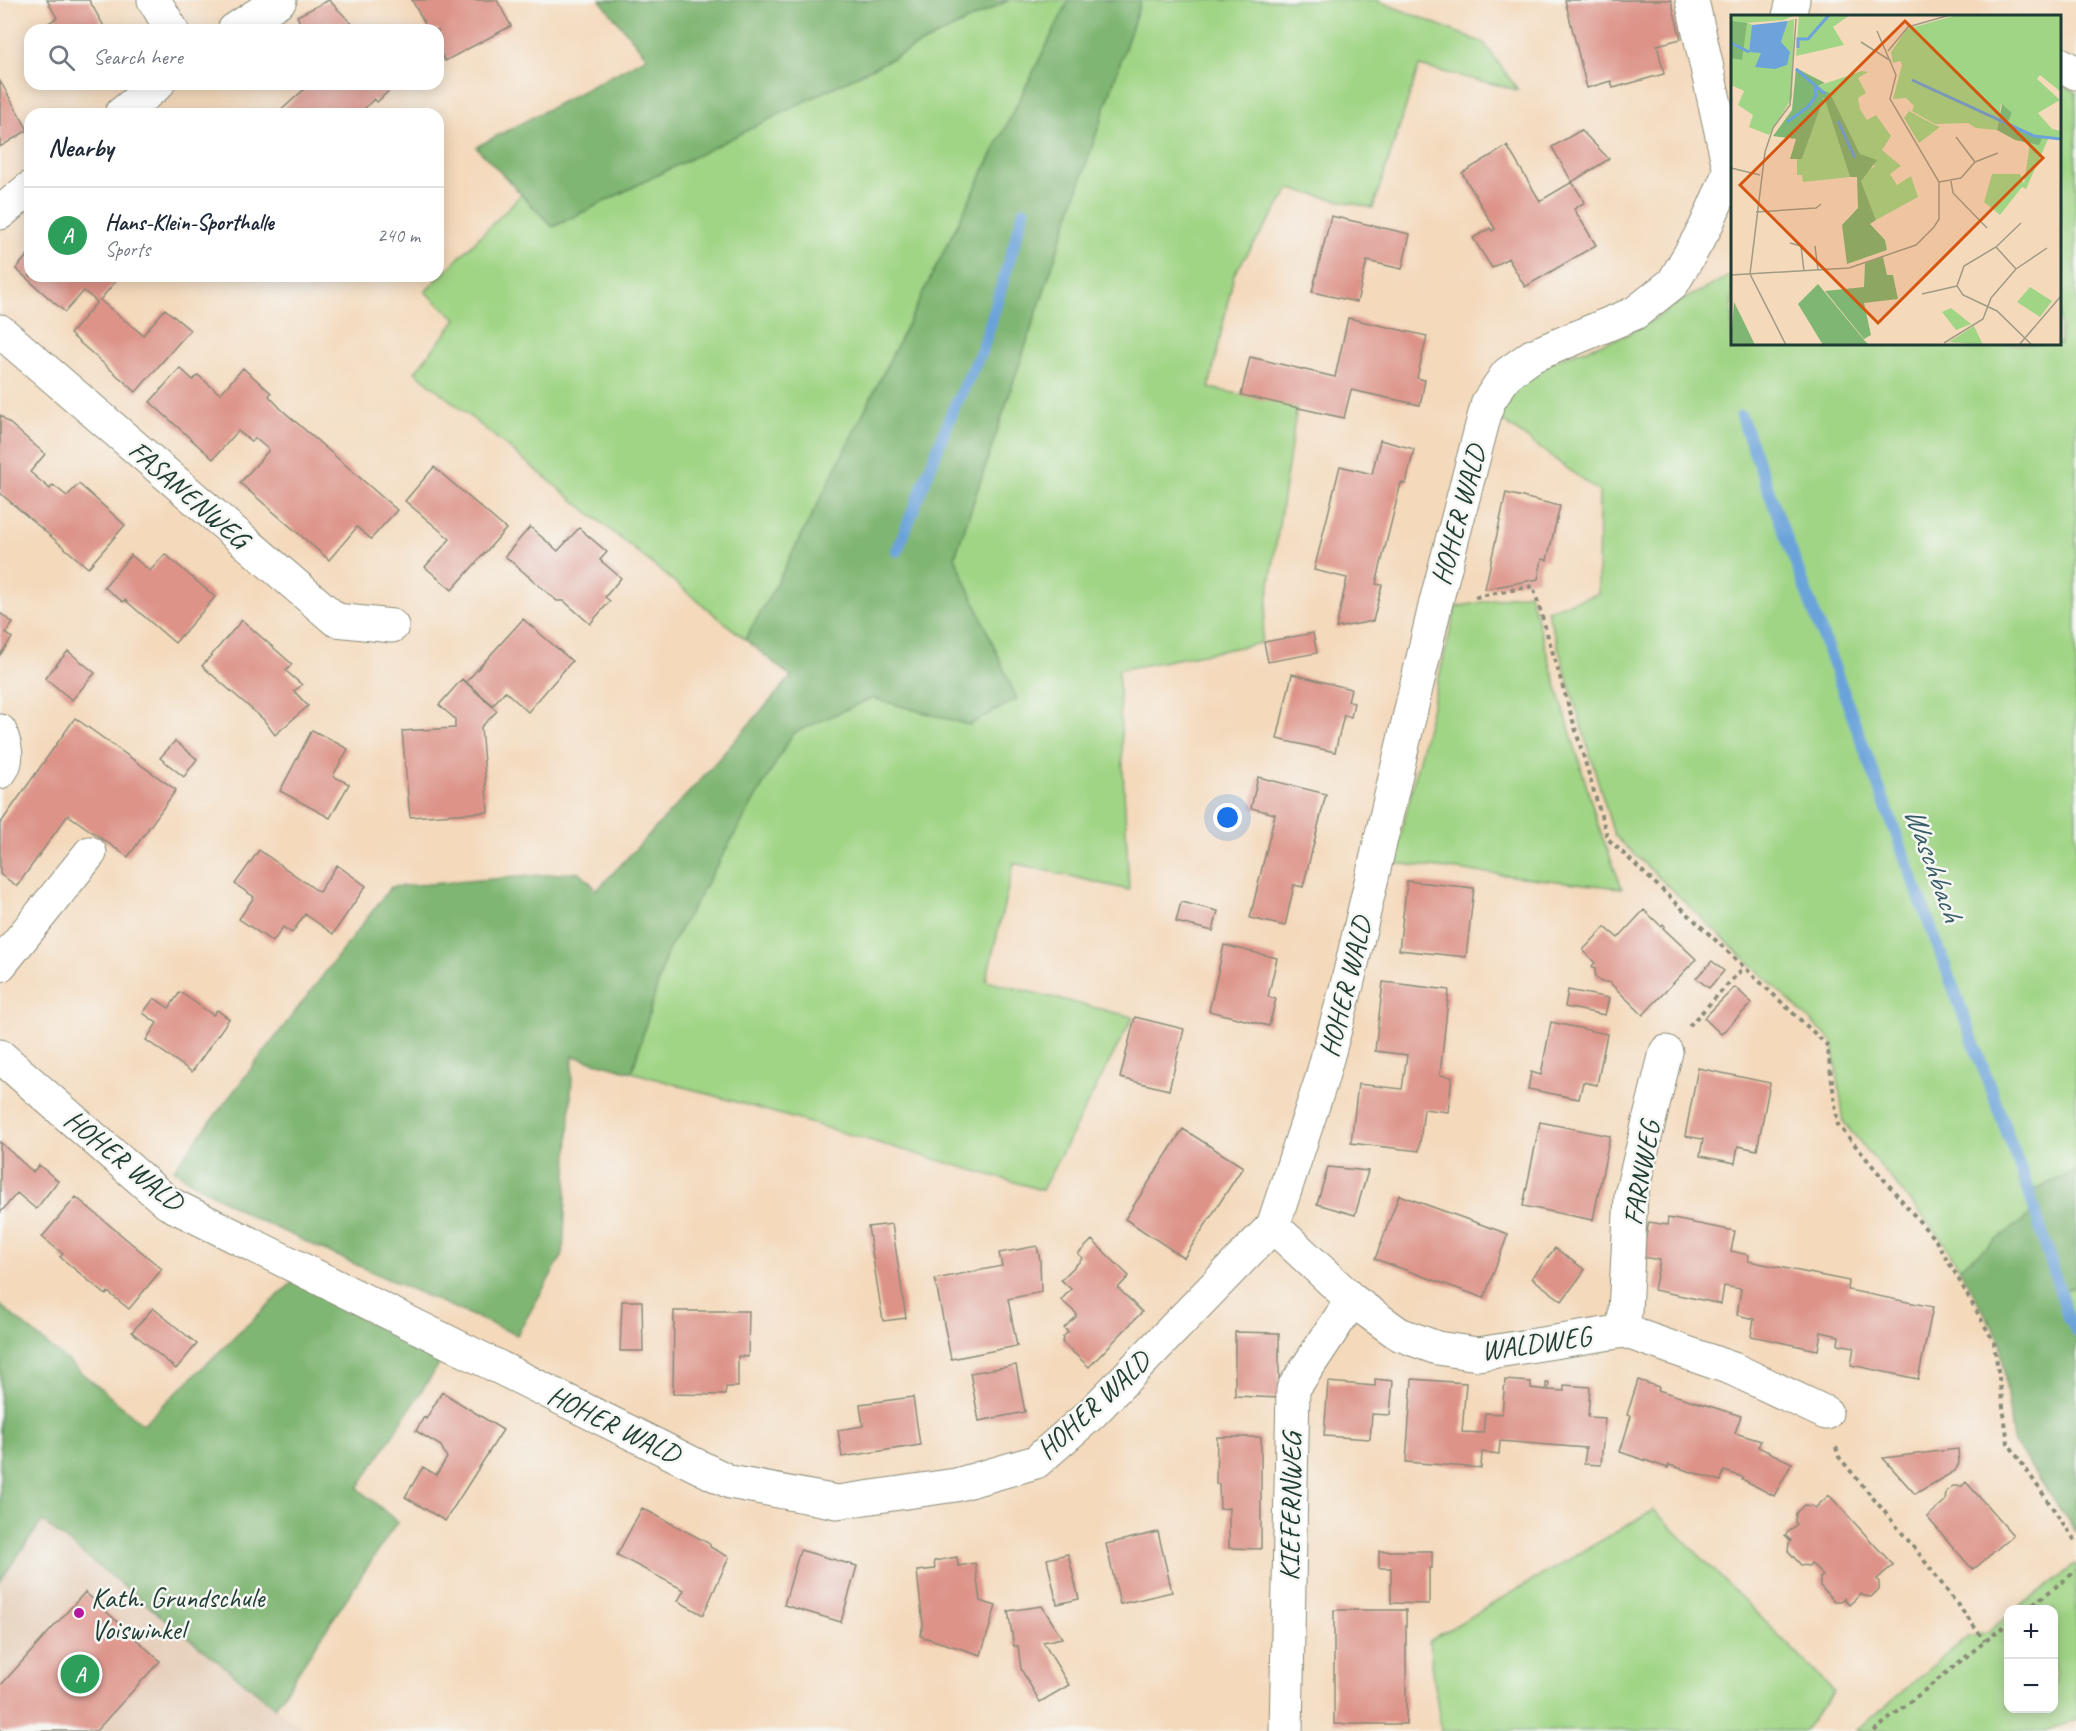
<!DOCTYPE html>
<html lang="en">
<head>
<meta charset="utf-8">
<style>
  body { margin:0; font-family:Caveat,sans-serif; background:#f2f2f3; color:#1f2937 }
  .controls { position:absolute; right:18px; bottom:18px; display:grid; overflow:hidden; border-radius:12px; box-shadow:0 3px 15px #0003 }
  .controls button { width:54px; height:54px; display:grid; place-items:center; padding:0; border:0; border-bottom:2px solid #e0e1e3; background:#fff; color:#1f2937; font:30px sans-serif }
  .you { position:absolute; left:1228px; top:818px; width:21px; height:21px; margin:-15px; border:4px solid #fff; border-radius:50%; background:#1a73e8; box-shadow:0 0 0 9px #1a73e833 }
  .badge { display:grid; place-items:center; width:39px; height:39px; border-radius:50%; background:#b5179e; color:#fff; font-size:20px; font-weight:700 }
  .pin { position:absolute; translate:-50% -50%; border:3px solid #fff; box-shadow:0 2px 6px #0006 }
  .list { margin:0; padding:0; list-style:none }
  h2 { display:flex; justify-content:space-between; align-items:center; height:78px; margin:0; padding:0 24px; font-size:26px }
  h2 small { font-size:20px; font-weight:400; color:#747a83 }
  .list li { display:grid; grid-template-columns:39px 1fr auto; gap:18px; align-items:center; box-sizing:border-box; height:96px; padding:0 24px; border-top:2px solid #e0e1e3 }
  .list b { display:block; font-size:22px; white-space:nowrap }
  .list p { margin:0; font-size:20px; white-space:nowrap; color:#747a83 }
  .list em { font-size:20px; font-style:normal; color:#747a83 }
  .icon { flex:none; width:33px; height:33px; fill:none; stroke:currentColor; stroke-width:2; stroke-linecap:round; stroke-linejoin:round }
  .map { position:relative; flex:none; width:2076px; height:1731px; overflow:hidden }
  .search { position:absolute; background:#fff; box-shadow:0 3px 15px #0003; left:24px; top:24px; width:420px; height:66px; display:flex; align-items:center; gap:15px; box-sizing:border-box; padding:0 21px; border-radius:18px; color:#747a83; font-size:22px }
  .panel { position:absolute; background:#fff; box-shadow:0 3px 15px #0003; left:24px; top:108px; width:420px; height:174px; border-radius:18px }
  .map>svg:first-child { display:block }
  .built { fill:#e5ccb6 }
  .green { fill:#a1d586; stroke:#60895d; stroke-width:1.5 }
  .forest { fill:#80b673; stroke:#507a54; stroke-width:1.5 }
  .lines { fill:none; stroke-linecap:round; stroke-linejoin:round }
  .stream { stroke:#6ba3da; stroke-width:12 }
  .building { fill:#dd9388 }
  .minor-casing { stroke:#8a8b78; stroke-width:35 }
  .path { stroke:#8a8b78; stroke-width:4; stroke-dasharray:4.5 4.5; stroke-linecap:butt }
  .minor { stroke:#fff; stroke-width:33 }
  .poi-dot { fill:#b5179e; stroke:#f6f6f2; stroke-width:2 }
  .labels { text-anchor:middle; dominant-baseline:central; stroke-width:5; stroke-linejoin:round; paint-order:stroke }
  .street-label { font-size:28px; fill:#1f3d34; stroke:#f6f6f2 }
  .poi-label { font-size:28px; fill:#1f3d34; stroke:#f6f6f2; text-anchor:start }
  .water-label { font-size:30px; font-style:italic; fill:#365c66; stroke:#f6f6f2 }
  .inset-river { fill:none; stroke:#6ba3da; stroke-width:3 }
  .inset-road { fill:none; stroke:#9f9b85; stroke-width:1.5 }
  .view { fill:#d45610; fill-opacity:0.15; stroke:#d45610; stroke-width:3 }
  .inset-edge { fill:none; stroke:#1f3d34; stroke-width:3 }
</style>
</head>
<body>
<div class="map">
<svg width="2076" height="1731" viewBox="0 0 2076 1731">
  <rect width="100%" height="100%" fill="#f6f6f2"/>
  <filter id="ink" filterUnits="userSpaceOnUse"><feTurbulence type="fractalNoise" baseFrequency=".0167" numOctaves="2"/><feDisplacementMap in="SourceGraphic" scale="12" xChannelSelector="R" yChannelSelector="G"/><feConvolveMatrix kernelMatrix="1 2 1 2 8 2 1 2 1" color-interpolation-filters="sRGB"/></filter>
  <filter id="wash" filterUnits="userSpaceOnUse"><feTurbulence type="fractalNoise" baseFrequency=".008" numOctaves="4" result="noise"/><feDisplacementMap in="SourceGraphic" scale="24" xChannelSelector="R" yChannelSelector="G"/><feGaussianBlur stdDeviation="1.35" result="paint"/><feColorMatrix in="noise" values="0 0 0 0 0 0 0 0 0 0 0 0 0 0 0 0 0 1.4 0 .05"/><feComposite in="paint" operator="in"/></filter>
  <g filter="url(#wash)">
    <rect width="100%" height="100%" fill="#f4d9bb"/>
    <path class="built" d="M41,1520L291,1720L306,1731H0V1581Z"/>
    <path class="green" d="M1009,0H1069L825,490L771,594L745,639L415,372L457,319L425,292L521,195L553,227Z
      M1141,0H1376L1484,43L1518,90L1419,66L1373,208L1290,189L1234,274L1209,388L1297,406L1261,643L1118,670L1129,890L1014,863L986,981L1133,1017L1042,1190L632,1072L667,952L793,733L872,698L969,725L1016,699L955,557Z
      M2060,83L2076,92V1171L2029,1192L2034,1212L1959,1268L1941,1238L1844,1123L1833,1042L1614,835L1547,610L1598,594L1599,492L1499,418L1522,377L1548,362L1624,336L1651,321L1677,303L1732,275V344H2060Z
      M1529,593L1599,828L1622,888L1394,863L1456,607Z
      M2076,1285V1331L2068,1317L2060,1291Z
      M1654,1510L1834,1691L1804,1731H1441L1429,1641Z
      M2076,1564V1720L2046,1731H1856L1968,1636L1987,1632L2008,1616V1708H2054V1610L2017,1609Z"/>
    <path class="forest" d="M600,0H1009L553,227L476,147L647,57Z
      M1069,0H1141L955,557L1017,699L969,725L872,698L793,733L667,952L632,1072L573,1056L563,1254L517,1335L392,1281L250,1216L185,1178L174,1169L391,887L580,872L597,890L693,788L791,677L745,639L771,594L825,490Z
      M2076,1171V1285L2060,1291L2068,1317L2076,1331V1532L2013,1441L2000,1340L1959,1268L2034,1212L2029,1192Z
      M297,1278L447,1352L358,1488L397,1522L275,1707L42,1521L0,1581V1305L143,1424Z"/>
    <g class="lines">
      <path class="stream" d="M1741,416L2029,1192L2068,1317L2076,1331
        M897,551L953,410L983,348L1024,211"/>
    </g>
    <g id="blocks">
      <path class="building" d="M47,0H89L106,30H45L43,26L57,18Z
        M329,0L354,26L345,30H303L297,16Z
        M412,0H497L511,26L445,61L438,48V30H428Z
        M1565,0H1671L1681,39L1657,45L1664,74L1613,88L1611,81L1587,88Z
        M0,81L28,130L0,147Z
        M310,84H388L392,88L377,102L374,99L359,114H277Z
        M1581,130L1609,159L1572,182L1552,147Z
        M1507,146L1540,201L1572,182L1585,202L1574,209L1596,245L1525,287L1508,258L1492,268L1473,238L1490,228L1492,231L1495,229L1462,173Z
        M1331,216L1410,234L1402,269L1367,261L1357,302L1312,292Z
        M30,252V276H120L100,300L143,335L165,309L190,330L136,392L70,334L97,302L84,291L65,312L16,269Z
        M1348,318L1427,336L1417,378L1425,380L1420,405L1351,390L1344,418L1241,395L1250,357L1335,377Z
        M180,368L193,380L198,375L220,394L243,368L271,393L269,396L281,409L397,510L371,539L357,527L329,560L240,483L269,450L255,438L252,442L238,431L213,459L150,402Z
        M0,415L45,454L30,472L50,489L53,485L67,496L79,484L125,525L88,568L0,493Z
        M1380,440L1414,449L1406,484L1401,483L1376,584L1382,585L1373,621L1336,628L1347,578L1314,570L1340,466L1372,474Z
        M434,467L506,529L452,590L425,567L450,539L405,501Z
        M1506,493L1560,506L1547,560L1542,559L1538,579L1485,589Z
        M530,527L558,551L579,528L607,552L600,560L621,578L605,597L610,601L590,624L564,601H557L505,556Z
        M165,554L215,597L175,643L125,600L123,602L104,587L131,555L150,571Z
        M0,613L13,623L6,633L12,638L0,655Z
        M523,619L572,661L528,712L505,691L493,705L466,682Z
        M242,620L292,664L286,671L302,685L294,691L308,706L275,735L263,719L202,666Z
        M1313,633L1317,653L1268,662L1264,642Z
        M68,651L95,673L72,700L45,678Z
        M1292,674L1351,689L1348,701L1354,703L1351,717L1344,715L1335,752L1277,739Z
        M462,679L497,711L481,727L488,812L410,817L402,731L455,728V719L439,705Z
        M75,718L176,790L128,857L68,815L17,886L0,874V824Z
        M312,730L348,749L333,776L349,784L330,818L280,791Z
        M175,741L197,759L184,777L160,758Z
        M1258,777L1326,794L1303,887L1294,885L1285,926L1250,918L1275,814L1251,808Z
        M259,850L319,892L337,865L366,886L333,934L305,914L292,933L283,927L273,942L239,919L254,897L235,884Z
        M1407,881L1474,888L1466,957L1399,950Z
        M1181,902L1218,911L1213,931L1176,922Z
        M1644,910L1661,926L1663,924L1665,926L1663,928L1696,959L1643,1015L1609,982H1601L1595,977V969L1592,966L1595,963L1583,950L1605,927L1618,938Z
        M1224,945L1277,958L1268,997L1276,999L1269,1026L1209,1011Z
        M1712,961L1724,971L1709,988L1696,978Z
        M1383,982L1449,990L1440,1075L1452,1077L1448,1112L1424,1109L1419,1151L1351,1143L1358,1084L1402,1089L1407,1055L1375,1051Z
        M1735,987L1752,1003L1721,1034L1704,1018Z
        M1568,990L1609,998L1605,1015L1565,1007Z
        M180,992L213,1015L217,1010L229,1019L192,1072L146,1040L157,1023L143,1013L154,998L169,1008Z
        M1135,1017L1184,1029L1169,1090L1120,1078Z
        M1551,1022L1607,1034L1597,1085L1583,1082L1579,1099L1528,1089L1531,1072L1541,1075Z
        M1698,1068L1770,1083L1757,1150L1738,1146L1735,1163L1700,1156L1703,1139L1685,1136Z
        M1540,1122L1610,1136L1593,1220L1523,1206Z
        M1183,1129L1243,1167L1184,1258L1125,1219Z
        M0,1142L33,1172L39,1165L58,1181L36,1209L17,1193L0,1213Z
        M1328,1167L1368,1171L1355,1215L1317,1204Z
        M1399,1195L1508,1234L1484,1298L1375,1259Z
        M76,1197L162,1269L129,1309L108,1292L106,1295L60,1257L63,1254L42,1237Z
        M1668,1218L1735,1231L1731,1251L1749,1255L1748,1261L1849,1281L1848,1290L1933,1307L1918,1379L1851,1365L1854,1347L1838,1344L1839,1336L1821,1332L1818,1350L1751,1336L1754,1319L1737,1315L1741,1289L1724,1286L1721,1304L1654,1290L1660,1260L1642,1257L1649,1222L1667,1225Z
        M892,1224L906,1318L883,1321L868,1227Z
        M1092,1240L1129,1276L1118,1288L1142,1312L1089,1367L1062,1342L1063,1337L1068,1332L1064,1328L1076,1317V1313L1061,1300L1071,1289L1061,1280L1083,1258L1078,1254Z
        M1037,1246L1040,1260L1041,1292L1008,1299L1017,1346L951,1359L935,1279L1002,1266L999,1253Z
        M1555,1248L1585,1270L1562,1301L1532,1278Z
        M622,1301H642L643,1351H620Z
        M153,1308L197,1344L176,1369L132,1332Z
        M674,1311H749L748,1357L738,1356V1387H726L725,1395L673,1394Z
        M1235,1332L1279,1333V1398L1235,1396Z
        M1016,1365L1025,1412L979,1421L970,1373Z
        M1375,1379L1393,1381L1390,1415L1372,1414L1370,1439L1324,1436L1328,1382L1375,1386Z
        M1412,1379L1466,1383L1462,1432L1483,1433L1485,1413L1502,1414L1505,1380L1531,1382V1388L1546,1390V1383H1549L1548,1390L1564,1391V1385L1590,1387L1588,1417L1605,1418L1601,1465L1584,1464L1586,1448L1500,1441L1499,1454L1482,1452L1481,1468L1406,1462Z
        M1638,1380L1659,1387L1658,1390L1741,1416L1735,1433L1761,1441L1758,1447L1792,1463L1774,1496L1742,1479L1743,1477L1724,1471L1721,1481L1669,1465L1668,1468L1620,1452L1631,1416L1627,1415Z
        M442,1392L503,1430L445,1521L405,1497L423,1467L436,1475L447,1458L441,1446L416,1431L424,1417L426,1419Z
        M913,1397L920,1445L842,1457L838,1430L863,1426L860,1404Z
        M1217,1437H1261V1549L1229,1548V1508L1220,1509L1219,1484H1216Z
        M1958,1449L1959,1463L1955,1471L1915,1494L1883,1458Z
        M1966,1482L2013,1535L1973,1570L1927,1517L1945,1501L1946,1492L1953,1486H1962Z
        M1829,1495L1893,1565L1877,1579L1879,1582V1589L1871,1597L1864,1596L1861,1594L1849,1605L1844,1598L1841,1601H1834L1820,1586V1578L1823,1576L1817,1569L1811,1563L1809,1566L1801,1565L1788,1551L1789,1543L1791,1541L1785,1535L1797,1524L1795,1522L1796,1513L1804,1505L1812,1506L1815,1508Z
        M642,1508L710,1544V1547L729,1557L703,1615L678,1601L684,1590L617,1555Z
        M1158,1532L1172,1592L1120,1604L1106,1544Z
        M800,1550L857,1566L841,1622L784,1605Z
        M1379,1551H1432V1568H1429V1604L1391,1603V1568H1379Z
        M1068,1554L1079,1599L1057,1604L1047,1559Z
        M957,1557L958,1566L975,1563L980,1601L996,1606L981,1655L920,1636L923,1625L917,1571L935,1569L934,1561Z
        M85,1592L160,1661L96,1731H0V1686Z
        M1042,1606L1062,1638L1043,1642L1069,1685L1040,1702L1021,1669L1018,1646H1014L1008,1611Z
        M1334,1610H1406V1724H1334Z"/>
    </g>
  </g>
  <g filter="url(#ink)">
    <use href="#blocks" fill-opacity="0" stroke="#8a8b78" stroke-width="1.5"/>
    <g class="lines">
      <g class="minor-casing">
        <path id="minor" d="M154,0L172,30
          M1692,0L1730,172
          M1789,16L1793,0
          M234,30L280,0
          M2060,64L2076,73
          M121,114L158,84
          M0,213L30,188
          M0,331L336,620L392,626
          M0,731C5,745 10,760 0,772
          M0,965L90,853
          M0,1056L168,1203L730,1482L837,1502L956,1485L1036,1462L1091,1414L1273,1226L1321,1081L1347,985L1436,602L1488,402L1507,374L1532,356L1635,313L1673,283L1705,228L1732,166
          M1273,1226L1352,1300L1399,1334L1437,1348L1478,1354L1624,1331L1733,1369L1826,1413
          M1624,1331L1631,1195L1666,1052
          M1286,1731L1293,1389L1352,1300"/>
      </g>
      <path class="path" d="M1475,597L1533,586L1608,839L1827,1045L1838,1125L1936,1241L1954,1271L1994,1342L2008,1443L2076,1542
        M1689,1026L1744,967
        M1836,1447L1839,1457L1917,1551L1985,1641
        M2026,1610L2076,1571
        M1874,1731L2008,1623"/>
      <use href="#minor" class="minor"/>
    </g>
  </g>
  <circle class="poi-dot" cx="79" cy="1613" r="6"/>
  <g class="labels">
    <g class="street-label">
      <text transform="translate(189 494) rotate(41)">FASANENWEG</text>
      <text transform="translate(1458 515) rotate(-75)">HOHER WALD</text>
      <text transform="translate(1345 987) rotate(-76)">HOHER WALD</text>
      <text transform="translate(124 1160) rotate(39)">HOHER WALD</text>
      <text transform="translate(1641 1173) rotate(-80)">FARNWEG</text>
      <text transform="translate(1536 1343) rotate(-8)">WALDWEG</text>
      <text transform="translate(1093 1405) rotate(-43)">HOHER WALD</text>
      <text transform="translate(614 1424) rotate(26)">HOHER WALD</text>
      <text transform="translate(1290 1507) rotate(-89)">KIEFERNWEG</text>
    </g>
    <g class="poi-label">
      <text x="91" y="1597">Kath. Grundschule<tspan x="91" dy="32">Voiswinkel</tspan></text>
    </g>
    <g class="water-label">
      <text transform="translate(1934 864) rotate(70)">Waschbach</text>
    </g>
  </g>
  <g transform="translate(1731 15)">
    <rect width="330" height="330" fill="#f4d9bb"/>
    <path d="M0,0H64L53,5L16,8L22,10L18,36L50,27L57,6L63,4L61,83L38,120L18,112L22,100L7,90L13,76L0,70ZM68,0H119L102,12L113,30L65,41ZM226,0H330V77L309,60L306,64L329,85L307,98L321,114L330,116V124L318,122L295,174L291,172L269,200L253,187L261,159H289L293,169L299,128L304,129L303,121L275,109L281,98L270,89L266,115L245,113L237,108L204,109L181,96L183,91L175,83L162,84L171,50L169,46L162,48L160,37L176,14ZM131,56L137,57L127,63L135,78L127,83L129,94L136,105L145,100L160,121L151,135L170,151L159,159L166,170L180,161L187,182L145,205L130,166L134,157L144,151L129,139L99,78L84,72ZM93,81L119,162L72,167L71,160H66V144H71ZM178,96L202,109L209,112L188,128L173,103ZM299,272L321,286L309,302L286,287ZM220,293L240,309L225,315L211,297ZM243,311L252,330L218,327Z" fill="#a1d586"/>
    <path d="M0,6L16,8L11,45L0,43ZM65,53L94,68L84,72L99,78L129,139L146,145L130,166L145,205L139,209L154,225L156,235L116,249L111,210L127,193L126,162H119L93,82L71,144H59L65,124L42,121L61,95ZM271,89L281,98L276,109L303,121H312L308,130L284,125L266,115ZM152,242L156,260H162L167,284L133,288L140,320L133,324L94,276L133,272L134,248ZM87,269L134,326L138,330H92L67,289ZM3,287L11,303L24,330H0Z" fill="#80b673"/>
    <path d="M57,6L50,27L59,37L56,50L44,54L24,52L30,38L18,37L21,10Z" fill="#6ba3da"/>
    <path class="inset-river" d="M0,28L18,37M67,33V24H77L98,0M65,54L94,79M181,65L303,121L330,124M107,106L124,143M56,107L77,92L85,81L84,72"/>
    <path class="inset-road" d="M130,27L160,46M157,36L177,12L219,0M225,122L244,147M0,153L29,160M220,166L222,178L256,213M208,167L230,163L244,147L267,138M25,197L85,193L90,189M290,208L265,232L233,251L226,271L232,280L266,296L301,330M59,228L70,231L73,256M84,231L87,255M265,232L285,254M0,260L118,253L185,230L203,212L208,204V167L159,84L165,60L146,16M191,279L226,271M213,328L252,304L260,283L285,254L316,233M55,330L19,259L34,137L42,113L59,90L65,4M288,330L330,281"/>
    <path class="view" d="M174,6L312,143L147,308L9,170Z"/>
    <rect width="330" height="330" class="inset-edge"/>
  </g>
</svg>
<div class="controls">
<button>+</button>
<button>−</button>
</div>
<div class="you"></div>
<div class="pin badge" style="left:80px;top:1674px;background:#2e9e5b">A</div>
<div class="search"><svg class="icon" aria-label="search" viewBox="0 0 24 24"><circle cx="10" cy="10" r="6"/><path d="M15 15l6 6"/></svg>Search here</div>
<section class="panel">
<h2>Nearby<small></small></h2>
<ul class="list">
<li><span class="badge" style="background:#2e9e5b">A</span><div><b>Hans-Klein-Sporthalle</b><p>Sports</p></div><em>240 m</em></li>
</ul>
</section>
</div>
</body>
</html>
